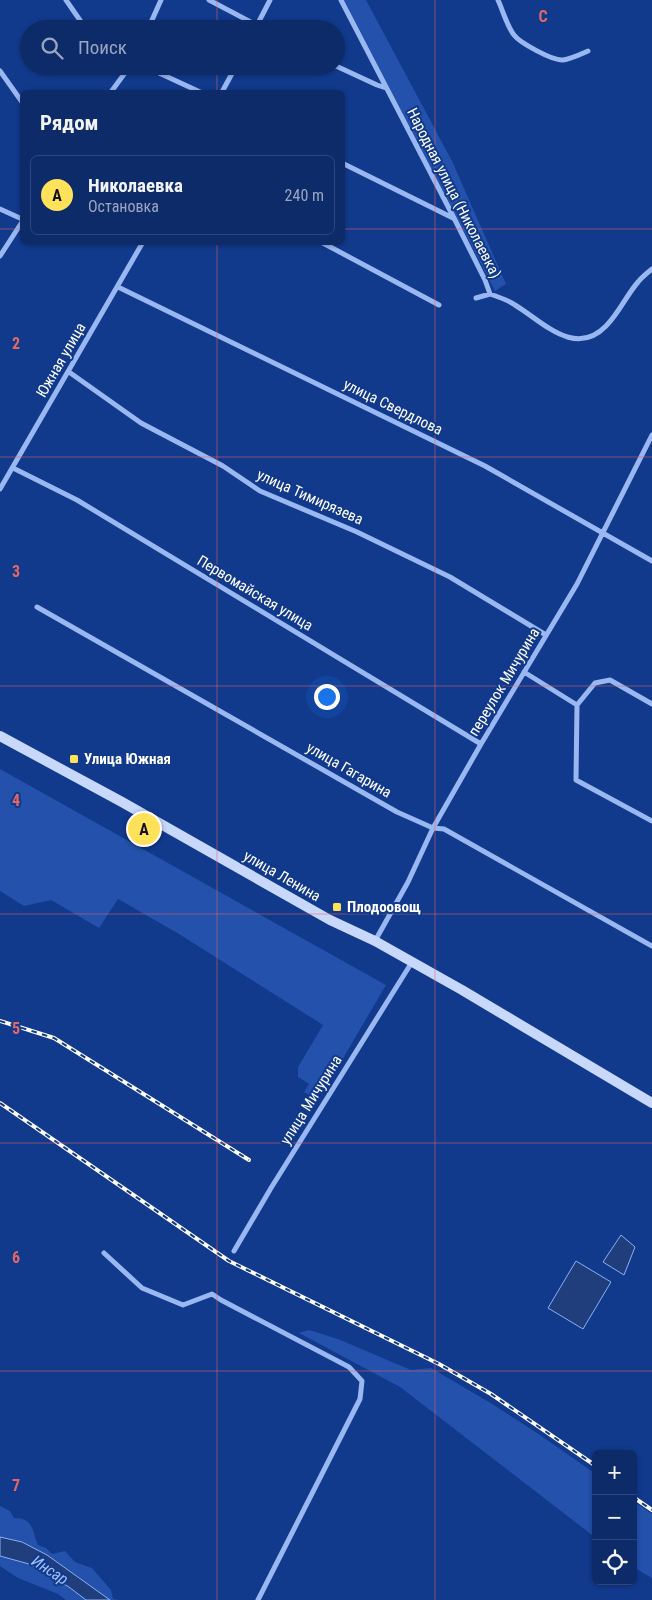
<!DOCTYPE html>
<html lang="ru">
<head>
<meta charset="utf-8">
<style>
  body { margin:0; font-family:"Roboto Condensed",sans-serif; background:#16336f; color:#f1f3f6 }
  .controls { position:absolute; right:15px; bottom:15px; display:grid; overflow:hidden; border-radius:8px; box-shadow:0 1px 4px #0004 }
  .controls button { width:45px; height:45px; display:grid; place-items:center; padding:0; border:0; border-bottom:1px solid #2d477d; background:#0d2b69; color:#f1f3f6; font:25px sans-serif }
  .you { position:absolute; left:326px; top:696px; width:18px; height:18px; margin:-12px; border:4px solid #fff; border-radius:50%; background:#1a73e8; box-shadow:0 0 0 8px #1a73e833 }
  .badge { display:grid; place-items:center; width:32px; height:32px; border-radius:50%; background:#ffe259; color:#111; font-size:16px; font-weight:700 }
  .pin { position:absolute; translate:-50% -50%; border:2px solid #fff; box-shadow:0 1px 5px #0006 }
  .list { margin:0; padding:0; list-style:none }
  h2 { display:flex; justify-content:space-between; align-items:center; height:65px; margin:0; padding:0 20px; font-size:21px }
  h2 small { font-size:16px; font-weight:400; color:#9aa7c0 }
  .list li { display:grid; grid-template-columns:32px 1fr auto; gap:15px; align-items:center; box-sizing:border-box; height:80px; margin:0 10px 10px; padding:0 10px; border:1px solid #2d477d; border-radius:8px }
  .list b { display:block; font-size:19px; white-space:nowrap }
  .list p { margin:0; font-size:16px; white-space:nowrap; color:#9aa7c0 }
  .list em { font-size:16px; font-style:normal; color:#9aa7c0 }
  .icon { flex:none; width:28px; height:28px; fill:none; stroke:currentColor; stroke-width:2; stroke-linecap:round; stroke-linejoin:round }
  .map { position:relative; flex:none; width:652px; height:1600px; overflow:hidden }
  .search { position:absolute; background:#0d2b69; box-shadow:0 1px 4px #0004; left:20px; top:20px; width:325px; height:55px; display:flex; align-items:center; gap:12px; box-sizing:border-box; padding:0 18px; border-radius:28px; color:#9aa7c0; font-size:19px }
  .panel { position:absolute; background:#0d2b69; box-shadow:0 1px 4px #0004; left:20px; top:90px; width:325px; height:155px; border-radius:8px }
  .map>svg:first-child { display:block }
  .green { fill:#2351ab }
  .water { fill:#203e7c; stroke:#8ab0f5 }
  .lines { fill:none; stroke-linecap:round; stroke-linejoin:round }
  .minor { stroke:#99b7f1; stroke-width:5 }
  .secondary { stroke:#c7d8fc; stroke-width:10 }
  .rail-casing { stroke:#fff; stroke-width:4 }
  .rail { stroke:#11398c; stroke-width:2; stroke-dasharray:5.5; stroke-linecap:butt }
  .grid { fill:none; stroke:#e26868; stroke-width:1; stroke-opacity:0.55 }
  .poi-dot { fill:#ffe259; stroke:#11398c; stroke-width:2 }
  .labels { text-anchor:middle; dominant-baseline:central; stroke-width:4; stroke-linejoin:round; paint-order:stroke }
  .street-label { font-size:15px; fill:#fff; stroke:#11398c }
  .poi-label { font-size:15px; font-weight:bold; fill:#fff; stroke:#11398c; text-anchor:start }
  .water-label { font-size:16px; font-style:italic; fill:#a4c2f9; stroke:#11398c }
  .grid-label { font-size:16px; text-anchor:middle; font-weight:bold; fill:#e26868; stroke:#11398c; stroke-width:4; stroke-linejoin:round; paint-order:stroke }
</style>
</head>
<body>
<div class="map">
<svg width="652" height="1600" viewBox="0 0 652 1600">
  <rect width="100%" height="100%" fill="#11398c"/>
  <path class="green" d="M344,0H366L452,161L506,284L495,291Z
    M0,769L386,985L324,1091L314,1098L304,1092L309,1084L298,1077V1067L323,1025L179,934L118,899L99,928L51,900L24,906L0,891Z
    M309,1330L338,1339L411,1370L431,1368L489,1402L534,1431L596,1474V1538L400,1387L299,1333Z
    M633,1501L652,1514V1578L633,1567Z
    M0,1506L10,1511L14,1518C34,1518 32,1531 38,1545L46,1548L52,1554L65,1551L75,1562L92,1568L111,1590L113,1599L120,1600H66L58,1594L18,1578L0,1566Z"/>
  <path class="water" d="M621,1235L635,1247L624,1275L603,1262Z
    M576,1261L611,1282L583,1329L548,1308Z
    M0,1537L22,1542L47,1555L110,1600H86L69,1587L29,1564L0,1556Z"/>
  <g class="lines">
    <path class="minor" d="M66,0L86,29
      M209,0L264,29
      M341,0L454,218L485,280L490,294C499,297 508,300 515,305C543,322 575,358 606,326C619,313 626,296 638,282C642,277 647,273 652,269
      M498,0C503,11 507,26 514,35C520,43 553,61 563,60C571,59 581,54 588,51
      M148,29L161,0
      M255,29L270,0
      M144,66L200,92
      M336,66L377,85L386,88
      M0,71L22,102
      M111,92L130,66
      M222,92L236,66
      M342,163L453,218
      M0,209L22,219
      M321,242L439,305
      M0,256L22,222
      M118,287L485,466L652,561
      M476,298L490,294
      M69,372L141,423L223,466L260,491L357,532L450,577L546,635
      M13,468L77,500L481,744
      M0,489L143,242
      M37,607L397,812L433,828L444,829L652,946
      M524,672L577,705
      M577,705L576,780L652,821
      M577,705L595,683L610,680L652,704
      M375,941L408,882L433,828L481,744L577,584L652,435
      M234,1251L271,1188L412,962
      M104,1253L142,1288L183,1305L212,1294L221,1300L349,1367L362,1381L360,1399L258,1600"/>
    <path class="secondary" d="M0,736L122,802L330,920L375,941L462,990L652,1103"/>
    <g class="rail-casing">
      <path id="rail" d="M0,1021L54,1038L249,1160
        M0,1103L229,1261L439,1364L491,1394L596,1466
        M633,1497L652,1510"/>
    </g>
    <use href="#rail" class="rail"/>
  </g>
  <path class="grid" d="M217,0V29M435,0V1600M217,66V92M0,229H22M342,229H652M217,242V1600M0,457H652M0,686H652M0,914H652M0,1143H652M0,1371H652"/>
  <g class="poi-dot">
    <rect x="69" y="754" width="10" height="10" rx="2.5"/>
    <rect x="332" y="902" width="10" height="10" rx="2.5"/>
  </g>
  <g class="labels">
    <g class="street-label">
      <text transform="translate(454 193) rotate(63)">Народная улица (Николаевка)</text>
      <text transform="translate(61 360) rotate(-60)">Южная улица</text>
      <text transform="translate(393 407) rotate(26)">улица Свердлова</text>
      <text transform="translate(310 497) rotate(24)">улица Тимирязева</text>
      <text transform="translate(255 593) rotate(31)">Первомайская улица</text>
      <text transform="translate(504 682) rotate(-59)">переулок Мичурина</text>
      <text transform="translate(349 770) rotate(30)">улица Гагарина</text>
      <text transform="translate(282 876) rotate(30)">улица Ленина</text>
      <text transform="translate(311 1100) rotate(-58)">улица Мичурина</text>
    </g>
    <g class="poi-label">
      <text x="84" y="759">Улица Южная</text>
      <text x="347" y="907">Плодоовощ</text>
    </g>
    <g class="water-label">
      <text transform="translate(50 1570) rotate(33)">Инсар</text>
    </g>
  </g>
  <g class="grid-label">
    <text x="543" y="22">C</text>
    <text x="16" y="349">2</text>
    <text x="16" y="577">3</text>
    <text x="16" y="806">4</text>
    <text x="16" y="1034">5</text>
    <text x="16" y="1263">6</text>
    <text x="16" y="1491">7</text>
  </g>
</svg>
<div class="controls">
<button>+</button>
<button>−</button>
<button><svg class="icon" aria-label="locate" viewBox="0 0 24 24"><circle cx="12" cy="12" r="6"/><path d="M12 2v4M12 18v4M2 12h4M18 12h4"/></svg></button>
</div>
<div class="you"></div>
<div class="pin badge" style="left:144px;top:829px">A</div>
<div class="search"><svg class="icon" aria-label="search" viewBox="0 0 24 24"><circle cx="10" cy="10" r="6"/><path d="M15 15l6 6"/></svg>Поиск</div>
<section class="panel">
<h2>Рядом<small></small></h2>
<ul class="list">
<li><span class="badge">A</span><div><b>Николаевка</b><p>Остановка</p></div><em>240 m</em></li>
</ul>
</section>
</div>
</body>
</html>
